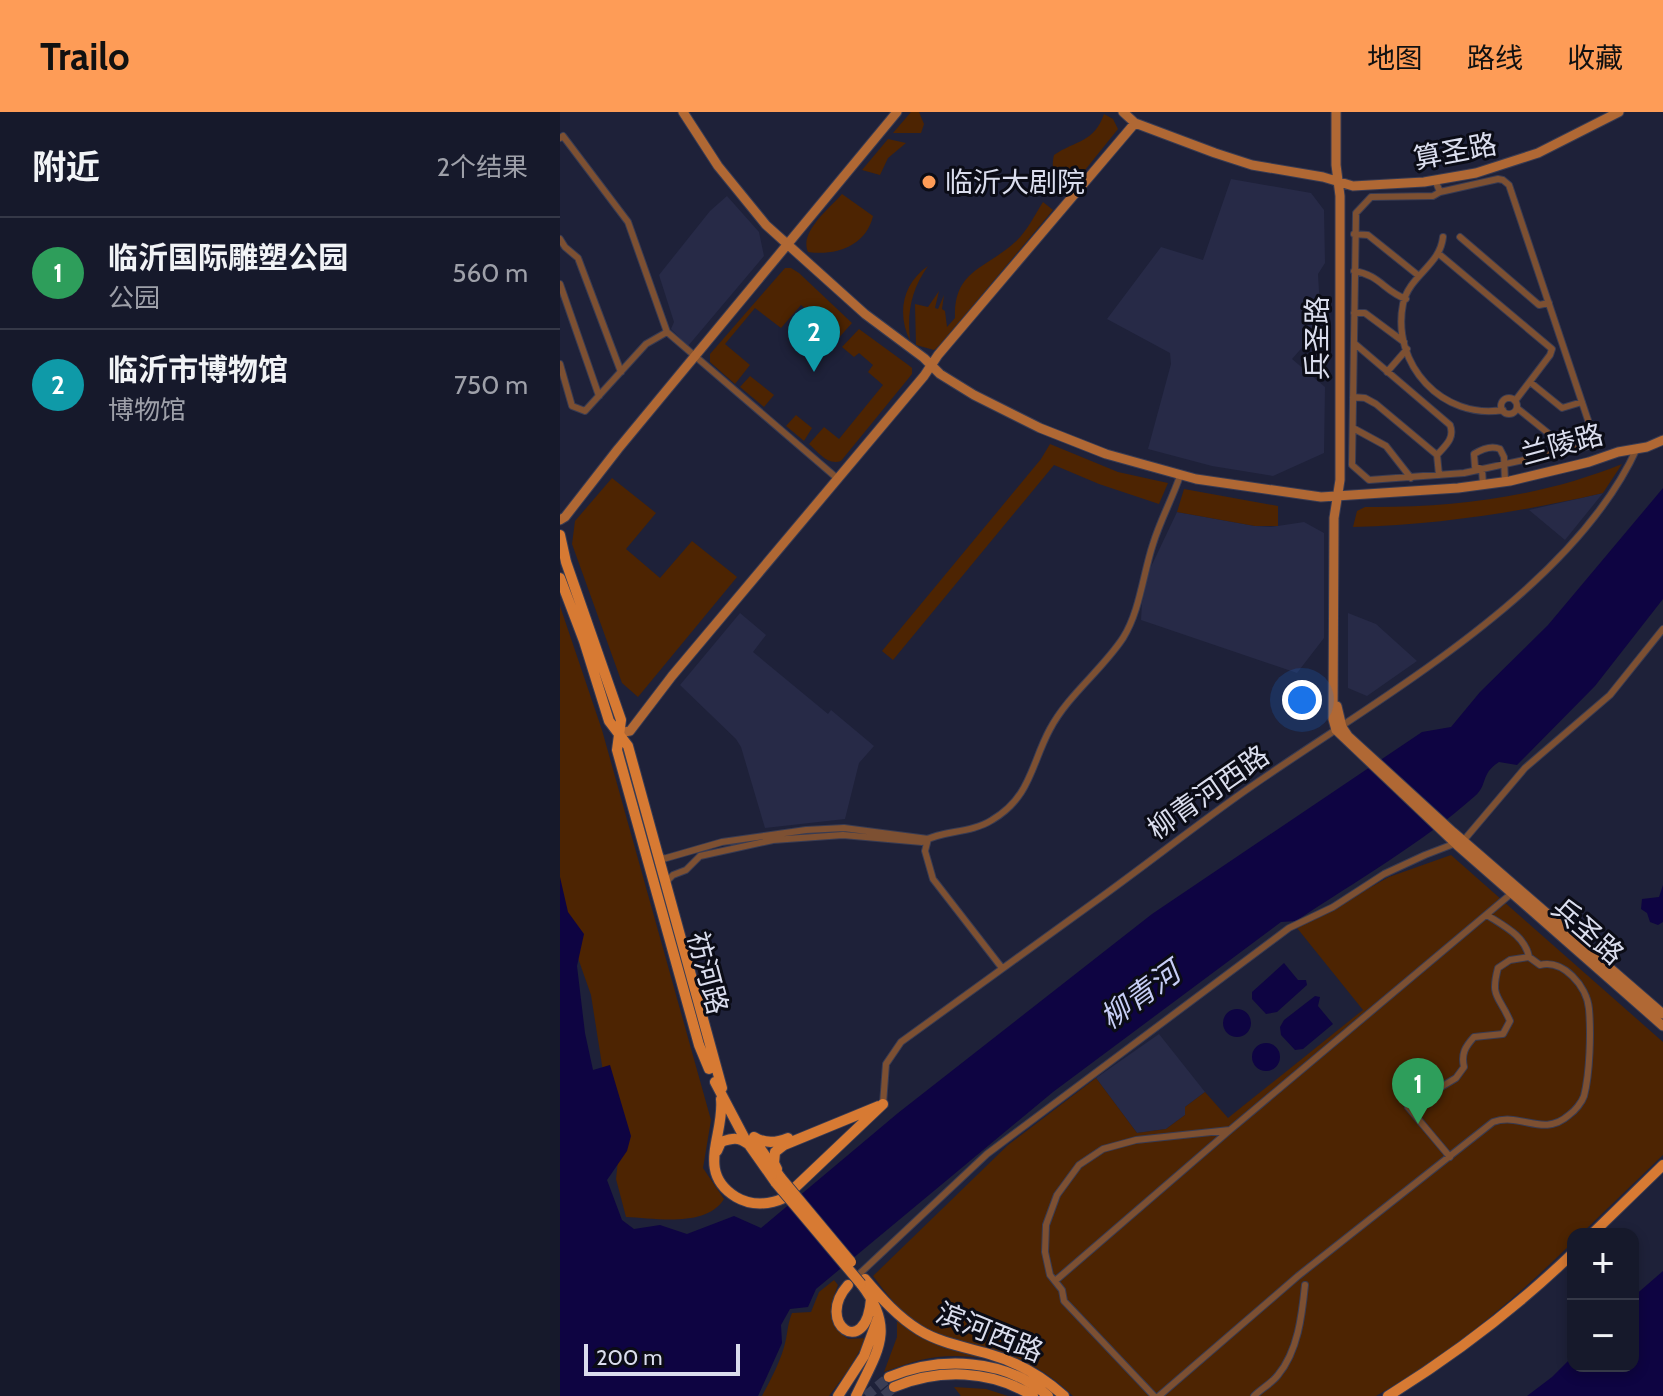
<!DOCTYPE html>
<html lang="zh">
<head>
<meta charset="utf-8">
<style>
  body { margin:0; font-family:Cabin,"Noto Sans SC",sans-serif; background:#232637; color:#f1f3f6 }
  .controls { position:absolute; right:24px; bottom:24px; display:grid; overflow:hidden; border-radius:16px; box-shadow:0 4px 12px #0003 }
  .controls button { width:72px; height:72px; display:grid; place-items:center; padding:0; border:0; border-bottom:2px solid #353847; background:#16192b; color:#f1f3f6; font:40px sans-serif }
  .scale { position:absolute; left:24px; bottom:20px; width:156px; box-sizing:border-box; padding-left:8px; border:4px solid #dadded; border-top:0; font-size:22px; line-height:28px; white-space:nowrap; color:#dadded; -webkit-text-stroke:6px #0b0c16; paint-order:stroke }
  .you { position:absolute; left:742px; top:588px; width:28px; height:28px; margin:-20px; border:6px solid #fff; border-radius:50%; background:#1a73e8; box-shadow:0 0 0 12px #1a73e833 }
  .badge { display:grid; place-items:center; width:52px; height:52px; border-radius:50%; background:#fe9c57; color:#fff; font-size:26px; font-weight:700 }
  .pin { position:absolute; translate:-50% -66px; filter:drop-shadow(0 2px 4px #0008) }
  .pin::after { content:''; position:absolute; top:42px; width:28px; height:24px; background:inherit; clip-path:polygon(0 0,100% 0,50% 100%) }
  .list { margin:0; padding:0; list-style:none }
  h2 { display:flex; justify-content:space-between; align-items:center; height:104px; margin:0; padding:0 32px; font-size:34px }
  h2 small { font-size:26px; font-weight:400; color:#9ea0a9 }
  .list li { display:grid; grid-template-columns:52px 1fr auto; gap:24px; align-items:center; box-sizing:border-box; height:112px; padding:0 32px; border-top:2px solid #353847 }
  .list b { display:block; font-size:30px; white-space:nowrap }
  .list p { margin:0; font-size:26px; white-space:nowrap; color:#9ea0a9 }
  .list em { font-size:26px; font-style:normal; color:#9ea0a9 }
  .map { position:relative; flex:none; width:1103px; height:1284px; overflow:hidden }
  header { display:flex; align-items:center; gap:48px; box-sizing:border-box; height:112px; padding:0 40px; background:#fe9c57; color:#111 }
  header strong { font-size:38px }
  nav { display:flex; gap:44px; margin-inline-start:auto; font-size:28px }
  main { display:flex }
  aside { flex:1; background:#16192b }
  .map>svg:first-child { display:block }
  .built { fill:#272a47 }
  .green { fill:#4d2402 }
  .water { fill:#0e0442 }
  .lines { fill:none; stroke-linecap:round; stroke-linejoin:round }
  .primary-tunnel { stroke:#3a3d54; stroke-width:10; stroke-dasharray:10 5; stroke-linecap:butt }
  .street-casing { stroke:#383b52; stroke-width:8 }
  .secondary-casing { stroke:#383b52; stroke-width:11 }
  .primary-casing { stroke:#383b52; stroke-width:12 }
  .street { stroke:#7d5032; stroke-width:6 }
  .secondary { stroke:#b06834; stroke-width:9 }
  .primary { stroke:#d77a33; stroke-width:10 }
  .primary-bridge-casing { stroke:#383b52; stroke-width:12; stroke-linecap:butt }
  .primary-bridge { stroke:#d77a33; stroke-width:10 }
  .poi-dot { fill:#fe9c57; stroke:#0b0c16; stroke-width:3 }
  .labels { text-anchor:middle; dominant-baseline:central; stroke-width:6; stroke-linejoin:round; paint-order:stroke }
  .street-label { font-size:28px; fill:#dadded; stroke:#0b0c16 }
  .poi-label { font-size:28px; fill:#dadded; stroke:#0b0c16; text-anchor:start }
  .water-label { font-size:30px; font-style:italic; fill:#c7cef5; stroke:#0b0c16 }
</style>
</head>
<body>
<header>
<strong>Trailo</strong>
<nav><a>地图</a><a>路线</a><a>收藏</a></nav>
</header>
<main>
<aside>
<h2>附近<small>2个结果</small></h2>
<ul class="list">
<li><span class="badge" style="background:#2e9e5b">1</span><div><b>临沂国际雕塑公园</b><p>公园</p></div><em>560 m</em></li>
<li><span class="badge" style="background:#0f9aa8">2</span><div><b>临沂市博物馆</b><p>博物馆</p></div><em>750 m</em></li>
</ul>
</aside>
<div class="map">
<svg width="1103" height="1284" viewBox="0 0 1103 1284">
  <rect width="100%" height="100%" fill="#1e2139"/>
  <path class="built" d="M671,67L751,81L764,98L765,151L758,162L761,214L732,247L765,275L764,341L713,364L652,354L588,337L611,252L610,241L547,207L601,135L643,148Z
    M167,84L199,120L204,144L128,234L111,217L114,210L99,163L150,99Z
    M1043,381L1005,428L969,398Z
    M617,400L695,414L711,415L744,410L764,421V526L737,561L581,508L582,491L589,459Z
    M180,501L206,523L193,540L268,602L271,598L314,634L299,651L285,707L205,716L181,635L176,627L120,573Z
    M788,501L816,512L857,549L807,584L788,576Z
    M599,922L645,980L625,995V1003L606,1017L577,1021L536,966Z"/>
  <path class="green" d="M351,0H359L364,12L361,21H333Z
    M544,2L553,7L558,17L509,78C496,68 490,60 494,43C516,28 534,31 544,2Z
    M328,27L346,31L328,46L320,63L302,58Z
    M282,82L313,104C306,134 276,144 248,140C239,120 269,97 282,82Z
    M483,90L493,98L380,233L374,238L356,233L355,192L368,195L379,179L375,196L378,197L384,183L382,197L385,199L387,215L395,206C393,159 425,157 454,131C467,120 474,104 483,90Z
    M368,154C351,178 347,200 350,229C337,202 342,172 368,154Z
    M225,156H231L239,161L292,211L276,229L252,210L256,205L241,193L221,216L195,196L165,232L190,253L175,272L150,250V242Z
    M299,217L347,252L352,256V262L281,349C268,354 258,340 249,332L264,315L279,327L323,273L308,260L313,253L299,241L294,245L282,235Z
    M190,264L214,283L204,295L180,275Z
    M236,303L252,316L244,329L226,314Z
    M490,332L558,360L608,371L599,392L539,372L494,353L333,548L322,539L481,347Z
    M1062,352L1043,381C960,400 879,413 793,415L797,399L805,395C892,396 981,385 1062,352Z
    M52,366L96,401L66,437L100,466L132,429L177,465L78,585L62,571L12,432L15,409Z
    M624,377L718,394V414H695L617,400Z
    M0,494L42,618L151,1008L143,1056L164,1087C146,1116 95,1106 66,1105L56,1067L60,1029L47,985L31,883L0,795Z
    M891,743L1103,930V1043L1021,1122H1013V1130C954,1188 889,1243 816,1284H513C491,1263 468,1249 438,1239C410,1230 381,1227 356,1210C338,1198 326,1181 313,1164L448,1033L536,966L577,1021L606,1017L625,1003V995L645,980L668,1006L803,898L737,816L829,765Z
    M274,1168L278,1173C269,1198 265,1210 288,1227L307,1226L289,1257L269,1284H202C211,1267 222,1247 226,1227C228,1217 228,1211 232,1201L251,1200L259,1180Z
    M337,1207C364,1231 395,1238 429,1247C387,1240 362,1245 324,1260L337,1225Z
    M394,1275L426,1277L448,1284H401Z"/>
  <path class="water" d="M1103,376V487L1035,574L957,653L939,650C920,662 928,673 915,684C861,732 796,769 736,809L721,810L493,980L256,1177L248,1195L230,1197L221,1213L222,1231L198,1284H0V765L8,800L24,822L17,854L25,921L33,958L50,953L71,1024L67,1039L47,1068L62,1108L74,1117L100,1113L127,1122L174,1104L201,1116L338,1001L592,802L862,620L891,615L920,580L988,513Z
    M1103,773V810L1098,813L1090,810L1087,801L1081,797L1082,787L1099,785Z
    M724,851L738,868H746L747,873L717,900L706,902L692,887V880Z
    M755,884L760,885L758,894L773,912L743,937L735,938L721,923L720,915L724,908Z
    M663 911a14 14 0 1 1 28 0a14 14 0 1 1-28 0Z
    M692 945a14 14 0 1 1 28 0a14 14 0 1 1-28 0Z
    M1103,1159V1284H967L992,1265L1013,1244V1254H1073V1185Z"/>
  <g class="lines">
    <path class="primary-tunnel" d="M306,1284L329,1265
      M324,1284L334,1275"/>
    <g class="street-casing">
      <path id="street" d="M0,26L3,24L68,110L107,220L278,367
        M875,68L880,80L938,67L943,68L949,73L1034,326L1028,334L904,361L809,368L792,353L796,101L811,85L873,84L880,80
        M794,122L808,123L859,164
        M883,125C880,154 849,163 843,192C831,253 883,308 943,298
        M900,125L979,193L989,191
        M0,127L5,135L18,146L61,260
        M879,142L992,237L990,243L955,289
        M794,159C820,163 824,179 846,187
        M0,172L39,284
        M794,201H805L844,230
        M794,231L890,313C895,326 886,333 877,343L879,363
        M0,252L12,294L25,299L86,232L107,220
        M827,260L847,237
        M970,270L1002,296L1022,290
        M793,285L805,286L816,292L877,343
        M941 294a8 8 0 1 1 16 0a8 8 0 1 1-16 0Z
        M957,296L998,329L996,342
        M793,316L826,334L851,366
        M923,373L922,357L915,355L914,342C922,337 931,333 940,337L944,345L945,370
        M368,727L365,739L373,767L442,856
        M98,741L103,747L162,730L246,718L284,716L368,727
        M106,770L113,763L126,758L140,744L213,728L283,723L362,730C381,718 410,722 432,708C471,685 471,652 490,617C508,583 542,558 563,526C580,499 583,462 593,432C600,409 612,387 620,364
        M323,992L326,952L341,930C405,883 469,838 533,791C586,753 636,713 689,676C815,588 1012,480 1077,336
        M890,1045L848,995L896,966L904,955C901,942 905,935 914,925L943,922L950,909C939,883 930,886 938,856L950,848L969,845
        M294,1167L427,1042L729,816L773,795L824,762L865,743L904,728L965,656L1050,583L1103,517
        M495,1169L670,1018
        M594,1284L504,1189L502,1178L490,1163L485,1140L486,1113L497,1083L519,1053L543,1037L576,1028L670,1018L952,781
        M599,1284L738,1164L933,1010C961,1000 983,1026 1009,1003C1015,999 1022,990 1024,984C1030,961 1031,920 1029,897C1027,874 1003,847 980,853L969,845C965,824 944,814 927,803
        M694,1284C701,1277 712,1271 718,1263C738,1239 742,1203 745,1173"/>
    </g>
    <g class="secondary-casing">
      <path id="secondary" d="M123,0L158,54L206,113L305,202L364,246L380,262L414,283L480,316L546,342L636,367L761,385L898,376L950,369L1029,350L1058,340L1087,335L1103,328
        M563,0L575,11L655,41L692,53L763,65L793,74L864,70L916,61L978,41L1059,0
        M776,0V53L780,84V368L774,406L773,607L776,618L897,733L1103,914
        M0,408L5,405L58,337L337,0
        M777,594L782,615L788,624L893,720L1103,902
        M58,621L70,619L112,564L364,264L378,243L575,11"/>
    </g>
    <g class="primary-casing">
      <path id="primary" d="M0,423L6,450L61,608L57,638L139,933L149,957
        M0,466L24,529L49,609L68,634L162,976
        M155,970L185,1027L216,1071
        M161,987C165,1022 135,1060 176,1085C191,1094 209,1093 224,1086L323,992
        M194,1025C205,1032 216,1031 228,1026
        M195,1029L221,1066
        M157,1039L161,1030C173,1026 178,1025 188,1032
        M217,1057L214,1051L215,1040L224,1033L319,994
        M1032,1122L1103,1053
        M305,1167C321,1186 338,1205 359,1218C380,1231 405,1235 429,1242C457,1250 482,1264 504,1284
        M288,1173C254,1211 306,1249 311,1187
        M329,1265C380,1244 445,1246 488,1284
        M334,1275C380,1256 431,1258 473,1284
        M278,1284L304,1244L318,1206
        M296,1284C318,1238 336,1217 301,1172
        M828,1284C894,1243 957,1195 1013,1141"/>
    </g>
    <use href="#street" class="street"/>
    <use href="#secondary" class="secondary"/>
    <use href="#primary" class="primary"/>
    <g class="primary-bridge-casing">
      <path id="primary-bridge" d="M221,1066L291,1150
        M216,1071L301,1172"/>
    </g>
    <use href="#primary-bridge" class="primary-bridge"/>
  </g>
  <circle class="poi-dot" cx="369" cy="70" r="8"/>
  <g class="labels">
    <g class="street-label">
      <text transform="translate(895 39) rotate(-11)">算圣路</text>
      <text transform="translate(757 226) rotate(-90)">兵圣路</text>
      <text transform="translate(1002 332) rotate(-15)">兰陵路</text>
      <text transform="translate(648 680) rotate(-35)">柳青河西路</text>
      <text transform="translate(1028 819) rotate(41)">兵圣路</text>
      <text transform="translate(148 861) rotate(75)">祊河路</text>
      <text transform="translate(430 1220) rotate(22)">滨河西路</text>
    </g>
    <g class="poi-label">
      <text x="385" y="70">临沂大剧院</text>
    </g>
    <g class="water-label">
      <text transform="translate(580 883) rotate(-36)">柳青河</text>
    </g>
  </g>
</svg>
<div class="controls">
<button>+</button>
<button>−</button>
</div>
<div class="scale">200 m</div>
<div class="you"></div>
<div class="pin badge" style="left:858px;top:1012px;background:#2e9e5b">1</div>
<div class="pin badge" style="left:254px;top:260px;background:#0f9aa8">2</div>
</div>
</main>
</body>
</html>
